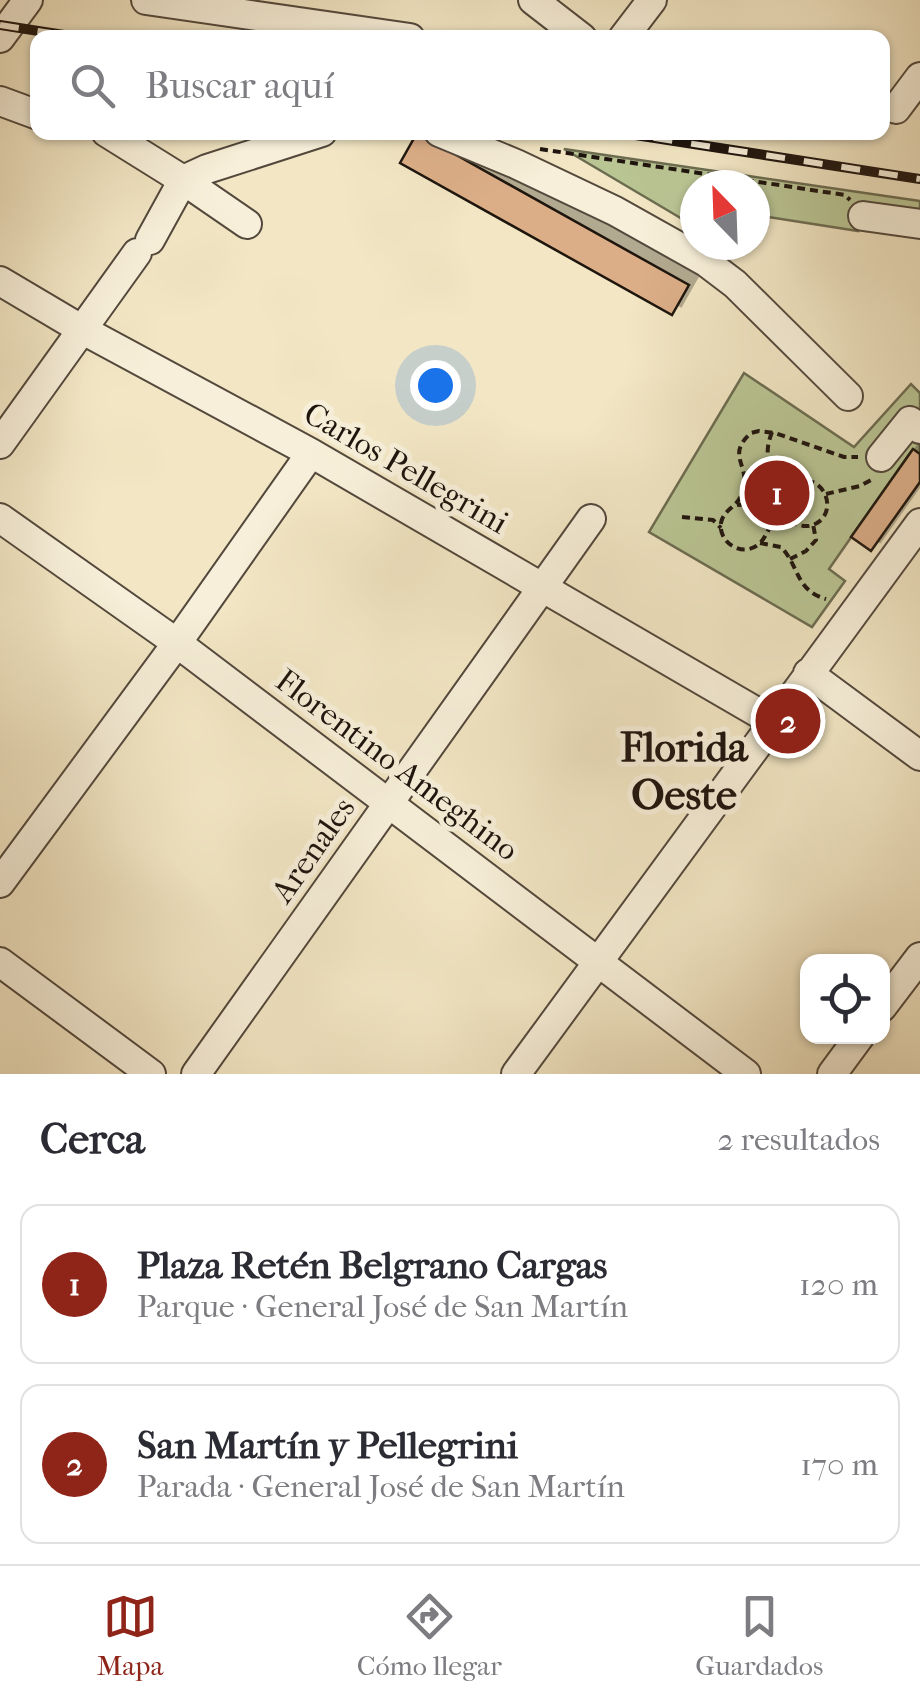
<!DOCTYPE html>
<html lang="es">
<head>
<meta charset="utf-8">
<style>
  body { margin:0; font-family:"IM FELL French Canon",serif; background:#f7f7f7; color:#2b2b33 }
  .controls { position:absolute; right:30px; bottom:30px; display:grid; overflow:hidden; border-radius:20px; box-shadow:0 2px 8px #0004 }
  .controls button { width:90px; height:90px; display:grid; place-items:center; padding:0; border:0; border-bottom:2px solid #e1e1e2; background:#fff; color:#2b2b33; font:50px sans-serif }
  .compass { position:absolute; left:680px; top:170px; width:90px; height:90px; border-radius:50%; background:#fff; box-shadow:0 2px 8px #0004; rotate:337deg }
  .you { position:absolute; left:435px; top:385px; width:35px; height:35px; margin:-25px; border:8px solid #fff; border-radius:50%; background:#1a73e8; box-shadow:0 0 0 15px #1a73e833 }
  .badge { display:grid; place-items:center; width:65px; height:65px; border-radius:50%; background:#8f2418; color:#fff; font-size:32px; font-weight:700 }
  .pin { position:absolute; translate:-50% -50%; border:5px solid #fff; box-shadow:0 2px 10px #0006 }
  .list { margin:0; padding:0; list-style:none }
  h2 { display:flex; justify-content:space-between; align-items:center; height:130px; margin:0; padding:0 40px; font-size:42px }
  h2 small { font-size:32px; font-weight:400; color:#7c7c81 }
  .list li { display:grid; grid-template-columns:65px 1fr auto; gap:30px; align-items:center; box-sizing:border-box; height:160px; margin:0 20px 20px; padding:0 20px; border:2px solid #e1e1e2; border-radius:20px }
  .list b { display:block; font-size:38px; white-space:nowrap }
  .list p { margin:0; font-size:32px; white-space:nowrap; color:#7c7c81 }
  .list em { font-size:32px; font-style:normal; color:#7c7c81 }
  .icon { flex:none; width:55px; height:55px; fill:none; stroke:currentColor; stroke-width:2; stroke-linecap:round; stroke-linejoin:round }
  .map { position:relative; flex:none; width:920px; height:1074px; overflow:hidden }
  .search { position:absolute; background:#fff; box-shadow:0 2px 8px #0004; left:30px; right:30px; top:30px; height:110px; display:flex; align-items:center; gap:25px; box-sizing:border-box; padding:0 35px; border-radius:20px; color:#7c7c81; font-size:38px }
  .sheet { height:490px; background:#fff }
  nav { display:flex; justify-content:space-around; align-items:center; box-sizing:border-box; height:140px; border-top:2px solid #e1e1e2; background:#fff; font-size:28px; color:#7c7c81 }
  nav a { display:grid; justify-items:center; gap:5px }
  nav .on { color:#8f2418 }
  .map>svg:first-child { display:block }
  .green { fill:#bac594; stroke:#6c6c51; stroke-width:2.5 }
  .building { fill:#dbae88; stroke:#1e140e; stroke-width:2.5; filter:url(#shadow) }
  .lines { fill:none; stroke-linecap:round; stroke-linejoin:round }
  .minor-casing { stroke:#53483c; stroke-width:32 }
  .path { stroke:#1e140e; stroke-width:4; stroke-dasharray:8 5; stroke-linecap:butt }
  .minor { stroke:#f7efd9; stroke-width:28 }
  .rail-casing { stroke:#1e140e; stroke-width:10 }
  .rail { stroke:#f7efd9; stroke-width:6; stroke-dasharray:19; stroke-linecap:butt }
  .labels { text-anchor:middle; dominant-baseline:central; stroke-width:10; stroke-linejoin:round; paint-order:stroke }
  .street-label { font-size:32px; fill:#1e140e; stroke:#f7efd9 }
  .district-label { font-size:42px; font-weight:bold; fill:#1e140e; stroke:#f7efd9 }
</style>
</head>
<body>
<div class="map">
<svg width="920" height="1074" viewBox="0 0 920 1074">
  <defs>
    <filter id="shadow"><feDropShadow dx="9" dy="-9" stdDeviation="0" flood-color="#0004"/></filter>
  </defs>
  <rect width="100%" height="100%" fill="#f2e6c4"/>
  <filter id="stains"><feTurbulence type="fractalNoise" baseFrequency=".002" numOctaves="4"/><feColorMatrix values="0 0 0 0 .2 0 0 0 0 .09 0 0 0 0 .02 0 0 0 .5 -.17"/></filter>
  <radialGradient id="worn" r=".72"><stop offset=".6" stop-color="#630" stop-opacity="0"/><stop offset="1" stop-color="#630" stop-opacity=".3"/></radialGradient>
  <path class="green" d="M564,149L920,201V213L860,203L858,231L755,215V185H695V217L689,223Z
    M744,373L854,447L911,384L920,393V454L912,450L829,569L845,581L812,627L649,532Z"/>
  <path class="building" d="M417,133L689,285L672,315L400,163Z
    M913,449L920,454V482L871,551L851,537Z"/>
  <g class="lines">
    <g class="minor-casing">
      <path id="minor" d="M146,0L410,38
        M533,0L582,38
        M0,38L28,0
        M623,38L652,0
        M0,101L38,115
        M896,109L920,77
        M106,132L183,180L247,224
        M439,132L516,164L615,211L706,262L735,284L848,396
        M863,216L920,224
        M150,240L183,180L207,169L322,132
        M0,281L81,329L311,453L774,722
        M0,444L137,253
        M881,457L910,421L920,429
        M0,518L177,643L746,1074
        M808,673L920,756
        M0,883L177,643L311,453
        M0,962L151,1074
        M882,1007L920,957
        M196,1074L591,519
        M516,1074L920,523
        M832,1074L860,1036"/>
    </g>
    <path class="path" d="M534,132L544,134
      M540,149L845,195L850,200
      M772,432C762,458 769,473 796,481
      M826,494L860,486L873,479
      M737,505C750,503 764,508 776,502C786,496 788,484 800,481C824,476 838,510 817,523C800,533 790,515 772,524C767,531 765,539 759,544C743,558 718,543 721,523C724,508 738,508 743,491C751,465 725,456 751,433L759,431L775,433L844,457H858
      M682,517L713,520L721,528
      M760,543L781,547C800,567 795,590 826,599
      M790,559L806,551L816,540L813,524"/>
    <use href="#minor" class="minor"/>
    <g class="rail-casing">
      <path id="rail" d="M0,25L83,38
        M616,132L920,179"/>
    </g>
    <use href="#rail" class="rail"/>
  </g>
  <g class="labels">
    <g class="street-label">
      <text transform="translate(406 468) rotate(30)">Carlos Pellegrini</text>
      <text transform="translate(397 765) rotate(37)">Florentino Ameghino</text>
      <text transform="translate(313 850) rotate(-55)">Arenales</text>
    </g>
    <g class="district-label">
      <text x="684" y="747">Florida<tspan x="684" dy="48">Oeste</tspan></text>
    </g>
  </g>
  <rect width="100%" height="100%" filter="url(#stains)"/>
  <rect width="100%" height="100%" fill="url(#worn)"/>
</svg>
<div class="controls">
<button><svg class="icon" aria-label="locate" viewBox="0 0 24 24"><circle cx="12" cy="12" r="6"/><path d="M12 2v4M12 18v4M2 12h4M18 12h4"/></svg></button>
</div>
<svg class="compass" viewBox="-18 -18 36 36"><path d="M0-13l5 13h-10z" fill="#e53935"/><path d="M0 13l5-13h-10z" fill="#7c7c81"/></svg>
<div class="you"></div>
<div class="pin badge" style="left:777px;top:493px">1</div>
<div class="pin badge" style="left:788px;top:721px">2</div>
<div class="search"><svg class="icon" aria-label="search" viewBox="0 0 24 24"><circle cx="10" cy="10" r="6"/><path d="M15 15l6 6"/></svg>Buscar aquí</div>
</div>
<section class="sheet">
<h2>Cerca<small>2 resultados</small></h2>
<ul class="list">
<li><span class="badge">1</span><div><b>Plaza Retén Belgrano Cargas</b><p>Parque · General José de San Martín</p></div><em>120 m</em></li>
<li><span class="badge">2</span><div><b>San Martín y Pellegrini</b><p>Parada · General José de San Martín</p></div><em>170 m</em></li>
</ul>
</section>
<nav>
<a class="on"><svg class="icon" aria-label="map" viewBox="0 0 24 24"><path d="M3 6l6-2 6 2 6-2v14l-6 2-6-2-6 2zM9 4v14M15 6v14"/></svg>Mapa</a>
<a><svg class="icon" aria-label="directions" viewBox="0 0 24 24"><path d="M12 3l9 9-9 9-9-9zM9 14v-3h6M13 9l2 2-2 2"/></svg>Cómo llegar</a>
<a><svg class="icon" aria-label="saved" viewBox="0 0 24 24"><path d="M7 4h10v16l-5-4-5 4z"/></svg>Guardados</a>
</nav>
</body>
</html>
